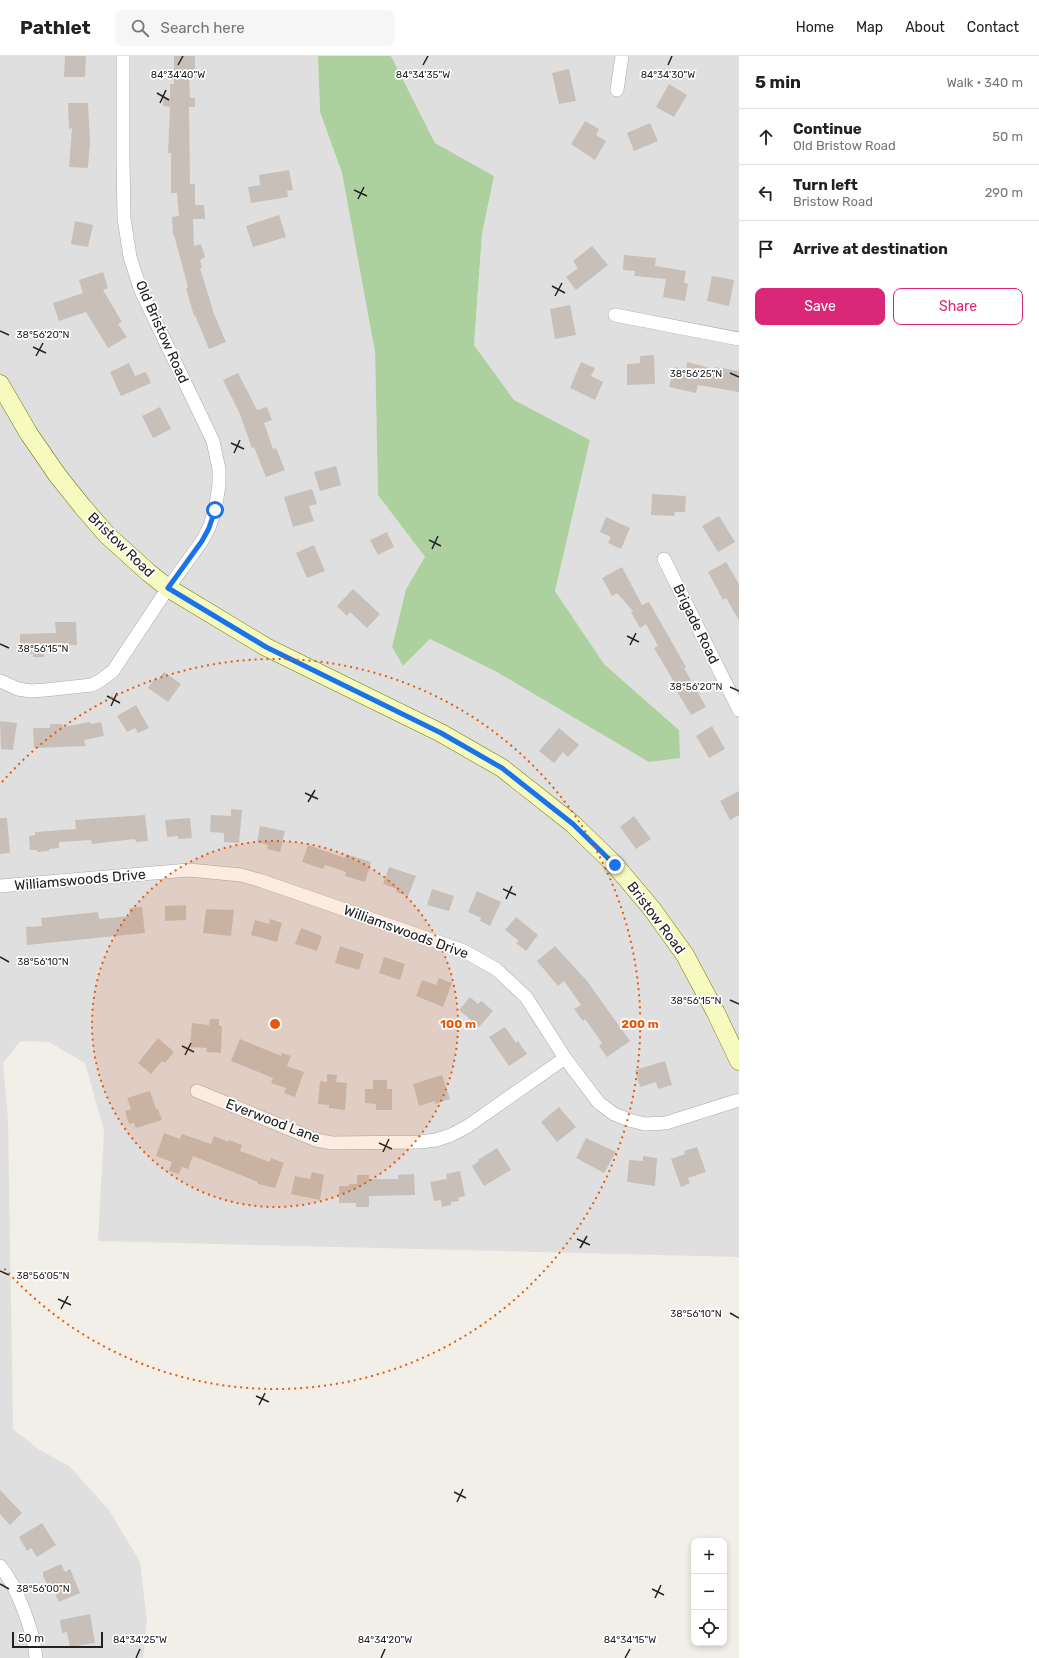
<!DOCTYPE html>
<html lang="en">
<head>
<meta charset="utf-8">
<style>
  body { margin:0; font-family:Rubik,sans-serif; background:#f6f6f6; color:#222 }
  .controls { position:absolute; right:12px; bottom:12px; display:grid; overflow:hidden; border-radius:8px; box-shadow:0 2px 6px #0003 }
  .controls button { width:36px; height:36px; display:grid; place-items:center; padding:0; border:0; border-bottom:1px solid #e0e0e0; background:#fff; color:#222; font:20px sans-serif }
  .scale { position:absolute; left:12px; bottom:10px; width:91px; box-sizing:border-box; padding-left:4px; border:2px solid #222; border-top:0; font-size:11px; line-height:14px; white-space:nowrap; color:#222; -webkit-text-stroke:3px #fff; paint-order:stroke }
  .stop { position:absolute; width:12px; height:12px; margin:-9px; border:3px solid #1a73e8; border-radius:50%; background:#fff }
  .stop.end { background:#1a73e8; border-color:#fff; box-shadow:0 1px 4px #0008 }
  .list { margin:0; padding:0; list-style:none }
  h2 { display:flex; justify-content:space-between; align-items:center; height:52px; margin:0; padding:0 16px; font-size:17px }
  h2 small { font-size:13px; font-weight:400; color:#767676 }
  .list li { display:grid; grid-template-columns:26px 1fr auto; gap:12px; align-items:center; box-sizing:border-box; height:56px; padding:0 16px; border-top:1px solid #e0e0e0 }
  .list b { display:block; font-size:15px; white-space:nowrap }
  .list p { margin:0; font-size:13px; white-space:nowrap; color:#767676 }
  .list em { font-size:13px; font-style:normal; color:#767676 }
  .actions { display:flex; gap:8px; padding:12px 16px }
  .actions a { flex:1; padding:9px 0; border:1px solid #db2777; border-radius:8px; text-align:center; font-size:14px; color:#db2777 }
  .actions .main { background:#db2777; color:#fff }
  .icon { flex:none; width:22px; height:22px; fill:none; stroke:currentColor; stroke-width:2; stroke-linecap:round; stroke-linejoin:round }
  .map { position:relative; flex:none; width:739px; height:1602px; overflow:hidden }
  header { display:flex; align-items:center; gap:24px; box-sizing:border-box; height:56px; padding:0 20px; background:#fff; border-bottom:1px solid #e0e0e0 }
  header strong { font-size:19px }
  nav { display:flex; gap:22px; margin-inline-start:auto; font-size:14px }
  .search { width:280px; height:36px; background:#f6f6f6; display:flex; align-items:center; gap:10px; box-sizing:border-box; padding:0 14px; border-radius:8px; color:#767676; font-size:15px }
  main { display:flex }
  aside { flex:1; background:#fff }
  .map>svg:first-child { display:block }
  .residential { fill:#e0dfdf }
  .forest { fill:#add19e }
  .building { fill:#c7bfb8 }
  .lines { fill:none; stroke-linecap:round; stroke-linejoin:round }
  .minor-casing { stroke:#a9a9a9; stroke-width:14 }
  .secondary-casing { stroke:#707d05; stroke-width:19 }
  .minor { stroke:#fff; stroke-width:13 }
  .secondary { stroke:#f7fabf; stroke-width:18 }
  .route { stroke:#1a73e8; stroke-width:5 }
  .ticks { fill:none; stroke:#222; stroke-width:1.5 }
  .ring { fill:none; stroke:#e8590c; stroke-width:2; stroke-dasharray:2 4 }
  .labels { text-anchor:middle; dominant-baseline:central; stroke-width:3.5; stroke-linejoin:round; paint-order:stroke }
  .street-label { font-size:14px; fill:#222; stroke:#fff }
  .ticks-label { font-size:10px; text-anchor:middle; fill:#222; stroke:#fff; stroke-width:3.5; stroke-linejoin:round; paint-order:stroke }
  .centre { fill:#e8590c; stroke:#fff; stroke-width:2 }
  .ring-label { font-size:12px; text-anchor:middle; font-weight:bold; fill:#e8590c; stroke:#fff; stroke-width:3.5; stroke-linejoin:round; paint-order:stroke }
</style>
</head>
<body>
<header>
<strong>Pathlet</strong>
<div class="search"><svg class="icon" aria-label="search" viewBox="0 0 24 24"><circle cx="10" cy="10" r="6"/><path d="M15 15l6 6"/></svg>Search here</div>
<nav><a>Home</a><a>Map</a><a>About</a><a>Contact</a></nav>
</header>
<main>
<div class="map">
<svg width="739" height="1602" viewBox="0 0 739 1602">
  <rect width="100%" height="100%" fill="#f2efe9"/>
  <path class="residential" d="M0,0H318L320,56L342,117L375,296L378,439L425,501L406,533L392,591L403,610L430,583L497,616L679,674L604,608L555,535L590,384L514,344L474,289L482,178L494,120L435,87L391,0H739V1201L98,1185L104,1075L85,1007L49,986L21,985L3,1007L8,1063L13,1373L38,1393L69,1410L109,1454L140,1506L147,1565L143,1602H0Z"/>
  <path class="forest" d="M318,0H391L435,87L494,120L482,178L474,289L514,344L590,384L555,535L604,608L679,674L680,702L649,706L497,616L430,583L403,610L392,591L406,533L425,501L378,439L375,296L342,117L320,56Z"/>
  <path class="building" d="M65,0H86L85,21H64Z
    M174,0H195V18H189L190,42H195V51H189L190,128H195V149H204L205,163H193L194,190L201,188L205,201L200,204L202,212H200L214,258L226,286L209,293L195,259L194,260L186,232L188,231L174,179H173L172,161L179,160L177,137H171V97H168L170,51L163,50V42H170V28H174Z
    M569,13L576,45L559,48L552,17Z
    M669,28L687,39L674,61L656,51Z
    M68,47H88L90,85L88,112L69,111L72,72L69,73Z
    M585,65L599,73L596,79L606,85L595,104L571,88Z
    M650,67L658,85L634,95L627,77Z
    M289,114L293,134L287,135L288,141L251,147L248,131L260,129L259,119Z
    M279,159L286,181L253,191L246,170Z
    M75,165L93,169L88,191L71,188Z
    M592,190L608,209L576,234L566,221L578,212L573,205Z
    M624,199L656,202L655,210L686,215L684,226L688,228L685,245L663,241L666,223L634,220L635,215L623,214Z
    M103,216L108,232L103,234L122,266L118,268L127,281L108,292L86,256L59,265L53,247L83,237L79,224Z
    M712,220L734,224L729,250L707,245Z
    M570,249L576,279L555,283L550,253Z
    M654,299L655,328L627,329V308L640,307V300Z
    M581,306L595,312L591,320L603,326L595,344L570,332Z
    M687,306L714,313L715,311L739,315V336L698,329L696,337L669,331L674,311L686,314Z
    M129,307L135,320L146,316L151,327L121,340L110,316Z
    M238,317L257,354L267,351L272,364L264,367L273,393L276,392L285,414L266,421L254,391L252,392L239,356L223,324Z
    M160,351L171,373L153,382L142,360Z
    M336,410L341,429L320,435L314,416Z
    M312,433L317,448L309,450L314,465L293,471L284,441Z
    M652,438L686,440L685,456H675L674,460L651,459Z
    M719,460L735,486L718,496L702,470Z
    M606,461L630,472L621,493L608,487L611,481L600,476Z
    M387,476L394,491L378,499L370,484Z
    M314,489L325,515L307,522L296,497Z
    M726,506L739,528V564L726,542L723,544L708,516Z
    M622,511L642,549L649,546L686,611L684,612L706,651L691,659L675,632L677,631L654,592L658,590L646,568L640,572L631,556L633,555L617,537L612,540L602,522Z
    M353,533L380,558L367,572L350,556L347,560L337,550Z
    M55,566H76L77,589H44V601H33V598H20V578L56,577Z
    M164,616L181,628L168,646L148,632L155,622L158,624Z
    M136,649L149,672L138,677L135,672L127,676L117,660Z
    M0,665L17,667L13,694L1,693Z
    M90,666L91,668L101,666L104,680L84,684L86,690L34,692L33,672H50V668H63V671Z
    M712,670L725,693L709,702L696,680Z
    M559,672L579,689L568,701L563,696L554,707L539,695Z
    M739,735V759L730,764L720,745Z
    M231,753L242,754L239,787L224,786V777L210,776L211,759L231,760Z
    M145,759L148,785L136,786L135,783L92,788L91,784L59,786V792L49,793V795L37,796V794H30L29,780L35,779V776L76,773L75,764Z
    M634,760L651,783L636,793L620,771Z
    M0,762H7L10,797L0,798Z
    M190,762L192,782L178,783V780L167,781L165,764Z
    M260,770L285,775L280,796L267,793L268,789L257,786Z
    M308,789L345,802L346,798L371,806L365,826L345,820L346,816L325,809L323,813L302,806Z
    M389,811L416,820L408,840L396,836L397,833L383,828Z
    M432,833L454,840L449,855L427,849Z
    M477,835L501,846L490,870L480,865L481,862L468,856Z
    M186,849V864L165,865V850Z
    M142,851L145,877L27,889L26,871L42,870L41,862L98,856L99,863L130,860L129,852Z
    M206,853L234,854L231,880L203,877Z
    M516,861L538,879L526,895L516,887L519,885L505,874Z
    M270,863L282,867L277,886L251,879L255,864L269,868Z
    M301,872L322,880L317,895L295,888Z
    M340,890L364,898L359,914L335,907Z
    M555,890L587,925L630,985L607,1001L599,990L602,987L585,963L583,965L574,953L581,949L564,925L558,930L537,905Z
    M384,901L405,908L400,924L379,917Z
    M439,922L452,927L443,951L416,940L422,924L436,929Z
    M470,941L478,948L481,945L493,955L479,971L459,954Z
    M210,963H219V970H222L221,997L206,996L207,992L190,991L192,967L209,969Z
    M505,971L516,987L518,985L527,998L509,1010L489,981Z
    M158,982L174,996L165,1007L162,1005L151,1018L138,1007Z
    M240,983L281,1000L282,997L291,1000L287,1010L304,1016L295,1041L284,1037L286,1032L271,1027L273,1022L231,1005Z
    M665,1005L672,1029L658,1033L656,1026L640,1031L635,1014Z
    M327,1018L337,1019L336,1026L347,1027L345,1054L329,1052V1049L318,1048L320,1025L327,1026Z
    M442,1019L450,1043L435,1048V1045L419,1050L413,1028Z
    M373,1024H387V1033H392V1054H376V1048L365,1047V1033H373Z
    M150,1035L156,1053H158L162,1064L136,1072L134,1067L129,1068L125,1055L131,1053L127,1042Z
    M559,1051L576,1071L557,1086L541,1066Z
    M164,1077L180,1083L182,1078L211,1088L214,1080L228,1086L229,1084L242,1089L240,1095L270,1106L271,1102L284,1107L275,1132L258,1128V1126L193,1100L188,1113L182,1111L179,1118L169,1115L172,1106L156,1100Z
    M586,1082L616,1096L604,1117L576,1102Z
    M697,1091L706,1116L688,1122L690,1127L681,1131L671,1103L685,1098L684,1095Z
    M497,1092L511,1114L484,1130L472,1110L479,1105L478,1104Z
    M643,1100L657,1102L655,1130L627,1126L629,1104L643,1105Z
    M460,1115L465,1140L458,1142L459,1145L451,1146V1149L442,1151L441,1144L434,1145L430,1126L447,1123L446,1118Z
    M312,1116L324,1119L320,1144L291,1138L295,1120L310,1123Z
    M414,1118L415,1139L369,1140V1151H356V1147H339V1130H349V1128H357V1119H369V1123H398V1119Z
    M0,1434L22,1457L10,1469L0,1458Z
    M42,1467L56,1489L37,1501L31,1492L27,1495L19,1481Z
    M61,1508L65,1516L70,1513L80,1537L59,1546L53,1533L50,1534L43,1520V1516Z
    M90,1558L95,1587L70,1591L67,1576L62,1577L60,1564Z"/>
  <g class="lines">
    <g class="minor-casing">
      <path id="minor" d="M617,34L622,0
        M615,259L739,283
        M664,503L739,654
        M0,625L18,633L31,635L45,634L92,629L101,624L113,615L168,532L202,485L209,472L215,454L219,429V413L213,385L141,235L130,201L124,162L123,104V0
        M0,830L189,814L241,819L262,825L464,895L496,913L526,941L565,1002L599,1047L614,1058L629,1064L645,1068L666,1067L739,1044
        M197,1035L316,1084L332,1087L420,1086L436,1084L451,1079L468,1070L565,1002
        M0,1510C17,1530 34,1576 36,1602"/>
    </g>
    <g class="secondary-casing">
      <path id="secondary" d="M0,328L29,378L58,420L82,450L107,479L149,517L168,532L266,591L441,677L502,712L573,768L615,809L652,853L685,899L716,957L739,1005"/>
    </g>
    <use href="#minor" class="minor"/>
    <use href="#secondary" class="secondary"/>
  </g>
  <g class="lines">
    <path class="route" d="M215,454L209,472L202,485L168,532L266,591L441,677L502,712L573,768L615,809"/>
  </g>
  <path class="ticks" d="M178,9L183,0M423,9L428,0M668,9L672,0M157,37L169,44M160,47L166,34M354,134L367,140M358,143L364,131M552,230L565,237M555,240L562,227M0,275L9,279M33,291L46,297M36,300L43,287M730,317L739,321M231,387L244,393M234,397L240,384M429,484L441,490M432,493L438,480M627,580L639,586M0,588L9,592M630,589L636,577M730,631L739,635M107,640L120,647M111,650L117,637M305,737L318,743M308,746L315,734M503,833L516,839M506,843L512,830M0,901L9,906M730,944L739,948M182,990L194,996M185,999L191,987M379,1087L392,1093M383,1096L389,1083M577,1183L590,1189M580,1192L587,1180M0,1215L9,1219M58,1243L71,1249M61,1253L68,1240M730,1257L739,1262M256,1340L269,1346M259,1349L265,1337M454,1436L466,1442M457,1446L463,1433M0,1528L9,1533M652,1533L664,1539M655,1542L661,1529M136,1602L140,1593M381,1602L385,1593M625,1602L630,1593"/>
  <circle cx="275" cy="968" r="183" fill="#e8590c" fill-opacity=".12"/>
  <g class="ring">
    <circle cx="275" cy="968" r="183"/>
    <path d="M2 726A365 365 0 1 1 2 1210"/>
  </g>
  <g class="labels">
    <g class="street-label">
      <text transform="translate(162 276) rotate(66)">Old Bristow Road</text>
      <text transform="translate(121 489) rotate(44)">Bristow Road</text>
      <text transform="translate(696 568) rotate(64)">Brigade Road</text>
      <text transform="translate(80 824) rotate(-5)">Williamswoods Drive</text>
      <text transform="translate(656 862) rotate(53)">Bristow Road</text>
      <text transform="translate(406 876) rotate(20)">Williamswoods Drive</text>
      <text transform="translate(273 1065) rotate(21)">Everwood Lane</text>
    </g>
  </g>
  <g class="ticks-label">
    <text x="178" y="22">84°34'40"W</text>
    <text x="423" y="22">84°34'35"W</text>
    <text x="668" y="22">84°34'30"W</text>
    <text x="43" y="282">38°56'20"N</text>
    <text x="696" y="321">38°56'25"N</text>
    <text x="43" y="596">38°56'15"N</text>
    <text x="696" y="634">38°56'20"N</text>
    <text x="43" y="909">38°56'10"N</text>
    <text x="696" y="948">38°56'15"N</text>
    <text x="43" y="1223">38°56'05"N</text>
    <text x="696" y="1261">38°56'10"N</text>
    <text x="43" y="1536">38°56'00"N</text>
    <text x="140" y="1587">84°34'25"W</text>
    <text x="385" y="1587">84°34'20"W</text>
    <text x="630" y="1587">84°34'15"W</text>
  </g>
  <circle cx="275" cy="968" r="6" class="centre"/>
  <g class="ring-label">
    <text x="458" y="972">100 m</text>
    <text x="640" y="972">200 m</text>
  </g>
</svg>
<div class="controls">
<button>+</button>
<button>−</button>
<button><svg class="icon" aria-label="locate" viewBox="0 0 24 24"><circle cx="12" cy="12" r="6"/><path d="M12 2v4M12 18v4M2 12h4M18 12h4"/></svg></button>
</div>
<div class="scale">50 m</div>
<div class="stop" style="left:215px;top:454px"></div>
<div class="stop end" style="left:615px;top:809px"></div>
</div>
<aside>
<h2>5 min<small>Walk · 340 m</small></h2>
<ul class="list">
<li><svg class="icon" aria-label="ahead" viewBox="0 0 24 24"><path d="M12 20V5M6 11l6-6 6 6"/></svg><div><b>Continue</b><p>Old Bristow Road</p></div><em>50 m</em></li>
<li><svg class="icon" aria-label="left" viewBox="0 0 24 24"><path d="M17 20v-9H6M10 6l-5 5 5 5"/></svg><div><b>Turn left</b><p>Bristow Road</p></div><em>290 m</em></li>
<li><svg class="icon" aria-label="arrive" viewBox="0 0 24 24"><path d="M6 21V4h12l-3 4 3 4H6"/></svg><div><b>Arrive at destination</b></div></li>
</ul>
<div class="actions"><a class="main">Save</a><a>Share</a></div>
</aside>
</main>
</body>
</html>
